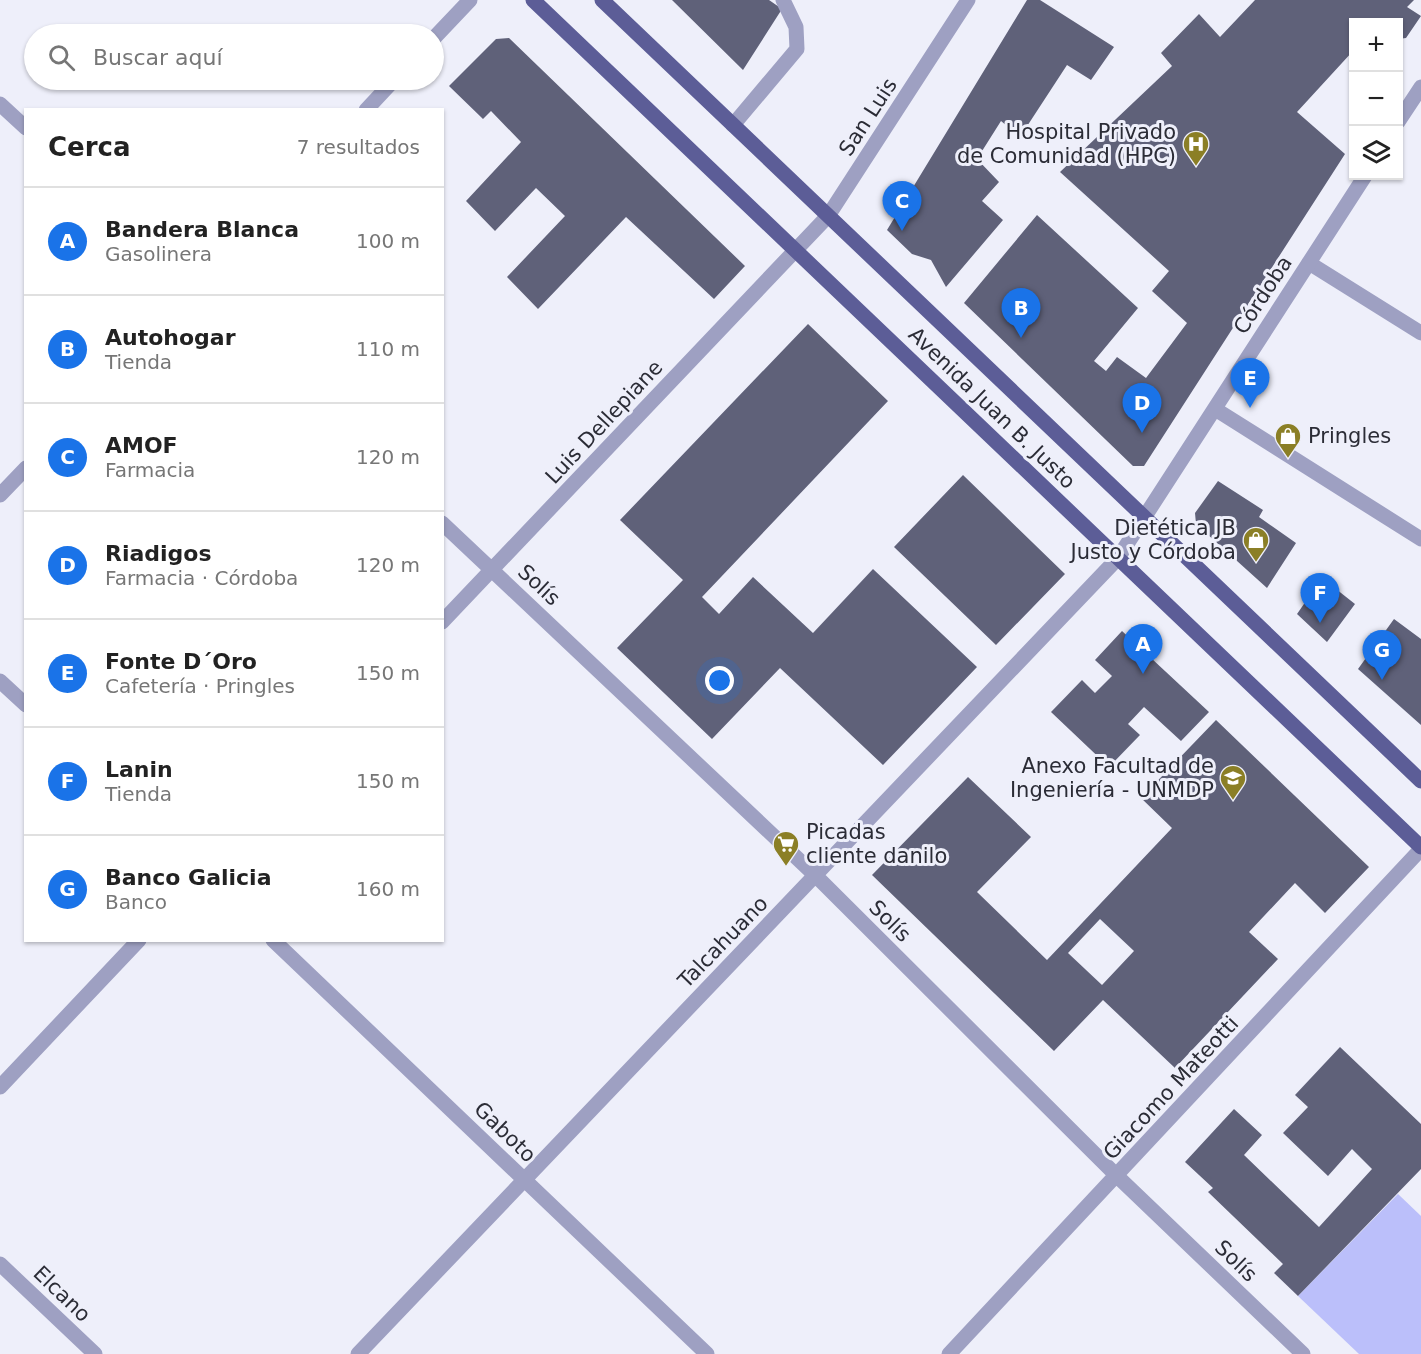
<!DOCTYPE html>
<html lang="es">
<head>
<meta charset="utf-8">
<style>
  body { margin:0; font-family:"DejaVu Sans",sans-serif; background:#f6f6f6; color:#222 }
  .controls { position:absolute; right:18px; top:18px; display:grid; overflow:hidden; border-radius:0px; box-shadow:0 2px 4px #0004 }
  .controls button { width:54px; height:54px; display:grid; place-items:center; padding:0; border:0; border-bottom:2px solid #e0e0e0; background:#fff; color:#222; font:30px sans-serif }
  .you { position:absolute; left:720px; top:681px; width:21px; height:21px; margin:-15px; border:4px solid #fff; border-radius:50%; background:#1a73e8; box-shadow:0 0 0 9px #1a73e833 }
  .badge { display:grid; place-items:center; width:39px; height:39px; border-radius:50%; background:#1a73e8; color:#fff; font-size:20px; font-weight:700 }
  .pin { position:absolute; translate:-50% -50px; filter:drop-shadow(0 2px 3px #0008) }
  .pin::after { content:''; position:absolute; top:32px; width:21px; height:18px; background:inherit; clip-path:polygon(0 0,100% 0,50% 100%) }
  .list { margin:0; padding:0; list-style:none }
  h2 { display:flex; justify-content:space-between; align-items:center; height:78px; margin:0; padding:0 24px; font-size:26px }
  h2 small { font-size:20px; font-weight:400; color:#767676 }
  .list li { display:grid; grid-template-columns:39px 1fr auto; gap:18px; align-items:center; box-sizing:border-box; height:108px; padding:0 24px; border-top:2px solid #e0e0e0 }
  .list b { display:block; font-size:22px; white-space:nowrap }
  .list p { margin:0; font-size:20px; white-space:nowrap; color:#767676 }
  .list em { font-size:20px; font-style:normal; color:#767676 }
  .icon { flex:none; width:33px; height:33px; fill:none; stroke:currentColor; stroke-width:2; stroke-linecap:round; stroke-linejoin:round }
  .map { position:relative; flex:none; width:1421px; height:1354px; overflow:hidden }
  .search { position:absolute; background:#fff; box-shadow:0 2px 4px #0004; left:24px; top:24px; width:420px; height:66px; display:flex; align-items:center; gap:15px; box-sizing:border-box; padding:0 21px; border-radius:33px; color:#767676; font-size:22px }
  .panel { position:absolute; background:#fff; box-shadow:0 2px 4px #0004; left:24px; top:108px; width:420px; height:834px; border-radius:0px }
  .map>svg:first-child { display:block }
  .green { fill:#bbbffa }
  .building { fill:#5f6179; fill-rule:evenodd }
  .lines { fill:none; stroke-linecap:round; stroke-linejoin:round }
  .lane { stroke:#9ea0c2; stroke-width:15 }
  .street { stroke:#9ea0c2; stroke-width:15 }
  .primary { stroke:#5c5d97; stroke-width:15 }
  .labels { text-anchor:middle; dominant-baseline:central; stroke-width:6; stroke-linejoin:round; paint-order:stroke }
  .street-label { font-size:21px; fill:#2b2c36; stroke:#eeeffa }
  .poi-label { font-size:21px; fill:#2b2c36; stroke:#eeeffa; text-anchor:end }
</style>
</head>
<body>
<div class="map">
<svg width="1421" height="1354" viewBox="0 0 1421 1354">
  <rect width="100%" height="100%" fill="#eeeffa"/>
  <path class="green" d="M1398,1194L1421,1216V1354H1359L1298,1296Z"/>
  <path class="building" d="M672,0H769L782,9L743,70Z
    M1027,0H1040L1114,47L1091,80L1067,65L1020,137L1001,121L977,159L999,182L982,201L1003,220L946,287L931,260L912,254L887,230Z
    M1255,0H1414L1407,7L1421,16L1406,38L1398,39V22H1353V51L1297,112L1345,154L1144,466H1133L964,303L1037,215L1138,308L1094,361L1106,371L1117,357L1146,378L1187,323L1152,291L1169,271L1060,172L1172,66L1161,53L1199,14L1220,37Z
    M509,38L745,266L714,299L626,217L538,309L507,277L565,216L536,188L495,231L466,201L521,142L491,111L483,119L449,86L496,39Z
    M808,324L888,401L702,597L719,614L753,577L813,633L873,569L977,667L883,765L780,668L712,739L617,648L683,580L620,520Z
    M963,475L1065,574L996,645L894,547Z
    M1218,481L1263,510L1259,517L1296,543L1267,588L1196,524L1195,513Z
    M1322,578L1355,604L1327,642L1297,614Z
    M1394,619L1421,639V725L1358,669Z
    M1122,631L1209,712L1181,741L1144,707L1128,724L1140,735L1109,767L1051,712L1082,680L1095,693L1112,676L1095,660Z
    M1216,720L1369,867L1325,913L1295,883L1249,932L1278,959L1175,1068L1103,1000L1054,1051L872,875L968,777L1031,837L977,892L1047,960L1172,828L1141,798ZM1100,919L1134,951L1102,985L1068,953Z
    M1340,1047L1421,1124V1169L1298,1296L1274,1273L1283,1264L1208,1192L1213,1188L1185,1162L1234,1109L1262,1135L1244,1155L1319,1227L1372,1169L1352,1149L1328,1176L1283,1133L1308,1107L1295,1095Z"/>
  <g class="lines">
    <path class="lane" d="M733,125L797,49L796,27L783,0
      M1309,263L1421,333"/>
    <path class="street" d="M434,38L470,0
      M0,104L26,128
      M366,110L394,80
      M1398,122L1421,87
      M1215,409L1421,539
      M0,495L26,468
      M442,523L816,876L1118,1177L1303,1354
      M442,622L828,216L968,0
      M0,681L26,705
      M273,940L707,1354
      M0,1087L139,940
      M0,1264L95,1354
      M358,1354L1118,558L1365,176
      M949,1354L1421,849"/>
    <path class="primary" d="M533,0L1421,847
      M602,0L1421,781"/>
  </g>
  <defs>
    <g id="hospital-pin" transform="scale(1.35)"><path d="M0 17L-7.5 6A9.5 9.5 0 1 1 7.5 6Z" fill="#8b7f26" stroke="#eeeffa"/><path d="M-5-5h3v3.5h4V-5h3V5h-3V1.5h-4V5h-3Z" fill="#fff"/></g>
    <g id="shop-pin" transform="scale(1.35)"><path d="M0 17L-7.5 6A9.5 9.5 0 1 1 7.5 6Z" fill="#8b7f26" stroke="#eeeffa"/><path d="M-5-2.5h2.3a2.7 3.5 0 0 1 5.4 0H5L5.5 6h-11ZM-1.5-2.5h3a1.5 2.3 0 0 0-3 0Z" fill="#fff"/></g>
    <g id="university-pin" transform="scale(1.35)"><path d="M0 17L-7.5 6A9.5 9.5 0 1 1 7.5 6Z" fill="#8b7f26" stroke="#eeeffa"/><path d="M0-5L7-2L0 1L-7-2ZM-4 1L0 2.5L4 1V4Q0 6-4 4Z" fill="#fff"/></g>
    <g id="supermarket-pin" transform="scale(1.35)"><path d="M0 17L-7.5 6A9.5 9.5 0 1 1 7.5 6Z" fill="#8b7f26" stroke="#eeeffa"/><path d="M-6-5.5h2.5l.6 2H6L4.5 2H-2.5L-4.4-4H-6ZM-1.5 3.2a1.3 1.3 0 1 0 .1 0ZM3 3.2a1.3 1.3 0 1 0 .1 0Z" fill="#fff"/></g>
  </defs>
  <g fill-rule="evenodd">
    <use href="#hospital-pin" x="1196" y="144"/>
    <use href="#shop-pin" x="1288" y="436"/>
    <use href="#shop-pin" x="1256" y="540"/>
    <use href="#university-pin" x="1233" y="778"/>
    <use href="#supermarket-pin" x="786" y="844"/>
  </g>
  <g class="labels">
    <g class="street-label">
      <text transform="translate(868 117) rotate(-57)">San Luis</text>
      <text transform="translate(1263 295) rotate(-57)">Córdoba</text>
      <text transform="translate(992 408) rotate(44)">Avenida Juan B. Justo</text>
      <text transform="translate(604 422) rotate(-47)">Luis Dellepiane</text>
      <text transform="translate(539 585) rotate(43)">Solís</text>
      <text transform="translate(890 921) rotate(45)">Solís</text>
      <text transform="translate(723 942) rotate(-46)">Talcahuano</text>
      <text transform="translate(1171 1088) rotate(-47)">Giacomo Mateotti</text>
      <text transform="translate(505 1132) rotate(44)">Gaboto</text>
      <text transform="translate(1236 1261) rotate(44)">Solís</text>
      <text transform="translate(62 1294) rotate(44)">Elcano</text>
    </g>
    <g class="poi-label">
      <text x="1176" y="132">Hospital Privado<tspan x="1176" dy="24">de Comunidad (HPC)</tspan></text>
      <text x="1308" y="436" text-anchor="start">Pringles</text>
      <text x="1236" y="528">Dietética JB<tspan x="1236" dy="24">Justo y Córdoba</tspan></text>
      <text x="1214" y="766">Anexo Facultad de<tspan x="1214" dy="24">Ingeniería - UNMDP</tspan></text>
      <text x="806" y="832" text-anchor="start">Picadas<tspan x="806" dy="24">cliente danilo</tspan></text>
    </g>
  </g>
</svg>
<div class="controls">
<button>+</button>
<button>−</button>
<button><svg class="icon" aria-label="layers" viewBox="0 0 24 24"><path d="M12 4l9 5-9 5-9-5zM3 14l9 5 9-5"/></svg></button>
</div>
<div class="you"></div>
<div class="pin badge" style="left:1143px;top:674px">A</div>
<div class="pin badge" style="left:1021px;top:338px">B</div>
<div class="pin badge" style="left:902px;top:231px">C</div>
<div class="pin badge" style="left:1142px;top:433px">D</div>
<div class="pin badge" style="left:1250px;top:408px">E</div>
<div class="pin badge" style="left:1320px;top:623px">F</div>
<div class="pin badge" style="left:1382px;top:680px">G</div>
<div class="search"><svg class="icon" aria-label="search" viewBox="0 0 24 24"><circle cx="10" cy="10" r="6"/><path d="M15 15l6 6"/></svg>Buscar aquí</div>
<section class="panel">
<h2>Cerca<small>7 resultados</small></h2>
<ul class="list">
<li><span class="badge">A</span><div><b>Bandera Blanca</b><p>Gasolinera</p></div><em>100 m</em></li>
<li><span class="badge">B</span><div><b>Autohogar</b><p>Tienda</p></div><em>110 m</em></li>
<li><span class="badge">C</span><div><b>AMOF</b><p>Farmacia</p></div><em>120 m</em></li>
<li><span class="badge">D</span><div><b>Riadigos</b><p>Farmacia · Córdoba</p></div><em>120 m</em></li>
<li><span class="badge">E</span><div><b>Fonte D´Oro</b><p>Cafetería · Pringles</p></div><em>150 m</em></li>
<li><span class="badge">F</span><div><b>Lanin</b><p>Tienda</p></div><em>150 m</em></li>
<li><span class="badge">G</span><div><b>Banco Galicia</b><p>Banco</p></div><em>160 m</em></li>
</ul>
</section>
</div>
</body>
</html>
